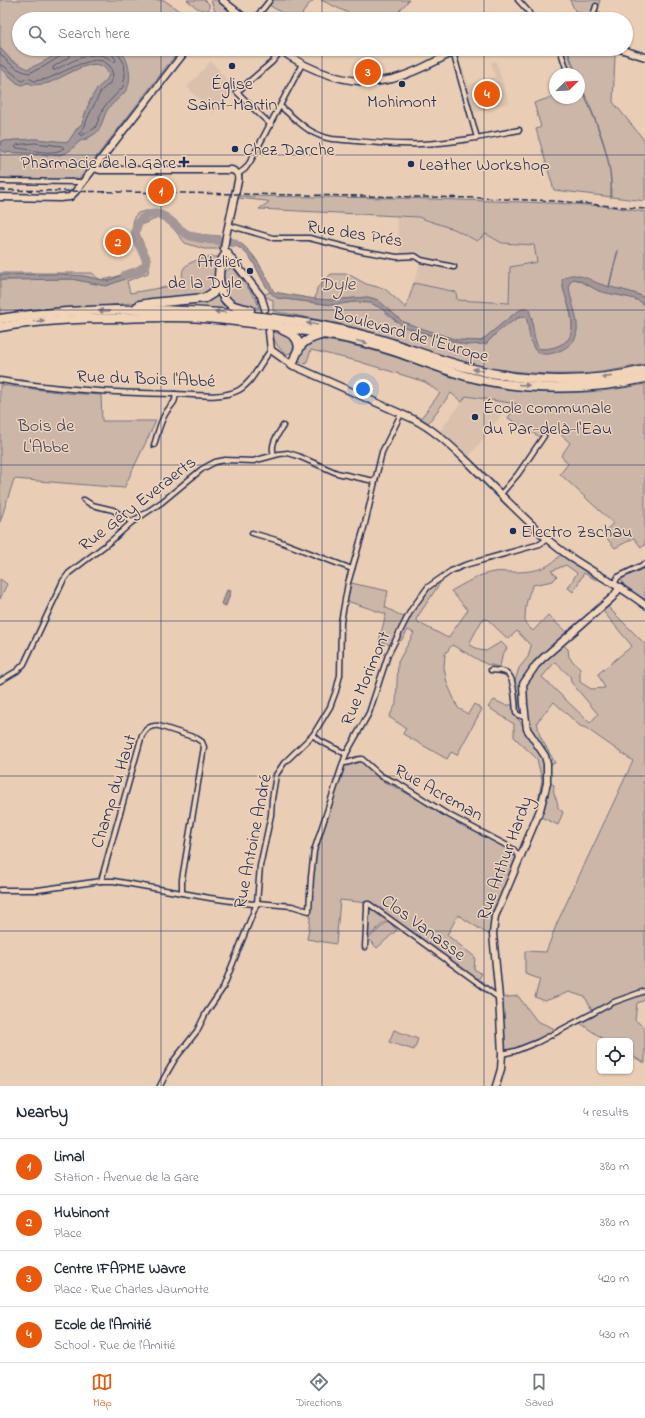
<!DOCTYPE html>
<meta charset="utf-8">
<style>
body{margin:0;font-family:"Indie Flower",sans-serif;background:#f6f6f7;color:#1f2937}
.controls{position:absolute;right:12px;bottom:12px;display:grid;overflow:hidden;border-radius:6px;box-shadow:0 1px 3px #0004}
.controls button{width:36px;height:36px;display:grid;place-items:center;padding:0;border:0;border-bottom:1px solid #e0e1e3;background:#fff;color:#1f2937;font:20px sans-serif}
.compass{position:absolute;left:549px;top:68px;width:36px;height:36px;border-radius:50%;background:#fff;box-shadow:0 1px 3px #0004;rotate:66deg}
.you{position:absolute;left:363px;top:389px;width:14px;height:14px;margin:-10px;border:3px solid #fff;border-radius:50%;background:#1a73e8;box-shadow:0 0 0 6px #1a73e833}
.badge{display:grid;place-items:center;width:26px;height:26px;border-radius:50%;background:#ea580c;color:#fff;font-size:13px;font-weight:700}
.pin{position:absolute;translate:-50% -50%;border:2px solid #fff;box-shadow:0 1px 4px #0006}
.list{margin:0;padding:0;list-style:none}
h2{display:flex;justify-content:space-between;align-items:center;height:52px;margin:0;padding:0 16px;font-size:17px}
h2 small{font-size:13px;font-weight:400;color:#747a83}
.list li{display:grid;grid-template-columns:26px 1fr auto;gap:12px;align-items:center;box-sizing:border-box;height:56px;padding:0 16px;border-top:1px solid #e0e1e3}
.list b{display:block;font-size:15px;white-space:nowrap}
.list p{margin:0;font-size:13px;white-space:nowrap;color:#747a83}
.list em{font-size:13px;font-style:normal;color:#747a83}
.icon{flex:none;width:22px;height:22px;fill:none;stroke:currentColor;stroke-width:2;stroke-linecap:round;stroke-linejoin:round}
.map{position:relative;flex:none;width:645px;height:1086px;overflow:hidden}
.search{position:absolute;background:#fff;box-shadow:0 1px 3px #0004;left:12px;right:12px;top:12px;height:44px;display:flex;align-items:center;gap:10px;box-sizing:border-box;padding:0 14px;border-radius:22px;color:#747a83;font-size:15px}
.sheet{height:276px;background:#fff}
nav{display:flex;justify-content:space-around;align-items:center;box-sizing:border-box;height:56px;border-top:1px solid #e0e1e3;background:#fff;font-size:11px;color:#747a83}
nav a{display:grid;justify-items:center;gap:2px}
nav .on{color:#ea580c}
.map>svg:first-child{display:block}
.built{fill:#dac1ae}
.green{fill:#cbb6a8;stroke:#737283;fill-rule:evenodd}
.water{fill:#a39696;stroke:#6d6d80}
.lines{fill:none;stroke-linecap:round;stroke-linejoin:round}
.shore{stroke:#515874;stroke-width:1}
.stream{stroke:#6d6d80;stroke-width:1.5}
.river{stroke:#a39696;stroke-width:9}
.street-casing{stroke:#1b2f5e;stroke-width:7}
.secondary-casing{stroke:#1b2f5e;stroke-width:9}
.highway-casing{stroke:#1b2f5e;stroke-width:11}
.street{stroke:#f2d4b8;stroke-width:4}
.secondary{stroke:#f2d4b8;stroke-width:6}
.highway{stroke:#f2d4b8;stroke-width:8}
.rail{stroke:#1b2f5e;stroke-width:1.5;stroke-dasharray:6 3;stroke-linecap:butt}
.oneway{fill:#86828b}
.grid{fill:none;stroke:#1b2f5e;stroke-width:1;stroke-opacity:0.55}
.poi-dot{fill:#1b2f5e;stroke:#f2d4b8;stroke-width:1.5}
.labels{text-anchor:middle;stroke-width:3;stroke-linejoin:round;paint-order:stroke}
.poi-label{font-size:18px;fill:#1b2f5e;stroke:#f2d4b8;text-anchor:start}
.street-label{font-size:18px;fill:#1b2f5e;stroke:#f2d4b8}
.park-label{font-size:18px;fill:#354369;stroke:#f2d4b8}
.water-label{font-size:19px;font-style:italic;fill:#364469;stroke:#f2d4b8}
</style>
<div class="map">
<svg width="645" height="1086" viewBox="0 0 645 1086">
<rect width="100%" height="100%" fill="#e9cdb4"/>
<filter id="ink" filterUnits="userSpaceOnUse"><feTurbulence type="fractalNoise" baseFrequency=".025" numOctaves="2"/><feDisplacementMap in="SourceGraphic" scale="8" xChannelSelector="R" yChannelSelector="G"/><feConvolveMatrix kernelMatrix="1 2 1 2 8 2 1 2 1" color-interpolation-filters="sRGB"/></filter>
<g filter="url(#ink)">
<g class="built">
<polygon points="211,61 236,91 213,113 187,87"/>
<polygon points="496,61 509,103 473,113 461,69 463,68 468,85 495,77 491,62"/>
<polygon points="396,216 418,217 456,230 477,241 486,234 502,243 534,245 537,262 509,303 456,300 456,292 414,283 420,263 402,259"/>
<polygon points="466,396 510,403 469,457 440,431"/>
</g>
<g class="green">
<polygon points="0,0 164,0 189,18 193,13 207,14 210,19 19,19 19,49 66,49 42,63 28,70 11,60 0,48"/>
<polygon points="187,0 205,0 209,4 209,9 206,11 197,8"/>
<polygon points="211,0 216,0 229,10 223,18 216,14"/>
<polygon points="273,0 314,0 308,5 299,19 292,19 269,5"/>
<polygon points="321,0 409,0 392,19 361,19"/>
<polygon points="570,0 600,0 597,12 613,19 594,19 594,17 575,11"/>
<polygon points="119,49 180,49 80,178 74,180 0,179 0,150 5,152 33,154 70,150 80,141 87,139 98,131 107,109 127,89 121,51"/>
<polygon points="562,49 609,49 615,56 613,102 645,141 645,201 554,190 536,129 541,127 534,103 555,96 555,98 579,98 579,74 570,74"/>
<path d="M96,64C104,65 106,68 109,75C106,83 102,83 97,89C90,98 85,113 82,124L78,127L68,143L35,139L1,141L0,145V67L17,83H48L82,67Z"/>
<path d="M238,196L398,198L552,203L606,206L645,212V298C632,290 616,290 602,285C591,282 583,276 572,275L563,288C572,317 585,350 539,349C533,340 532,327 532,317L515,313L481,341L457,340L424,330L403,322L378,300L368,297L331,300L315,299L317,288L331,274H348L366,284L385,289L406,308L414,283L456,292L457,300L509,303L510,267L537,262L534,245L502,243L486,234L477,241L456,230L418,217L259,209L269,202L267,201L238,198Z"/>
<path d="M146,211C169,210 171,224 188,231C196,235 211,235 220,236L219,249H204L185,243L169,223L158,218L143,224L139,227V233L150,261L148,273L127,281L130,293L183,284C183,279 181,272 184,268C188,261 210,256 218,257C215,272 216,292 198,296L103,306L36,309L0,315V280L72,279L106,286L135,275V270L108,281L83,276L0,275V273H92C94,274 97,278 99,279C108,282 138,269 143,262L132,232L134,217L138,213Z"/>
<polygon points="230,268 234,269 256,299 259,308 232,302 222,291 223,273"/>
<path d="M573,279L578,280L599,291L640,300L645,305V364C621,369 597,374 573,374C546,375 517,372 491,368C452,361 415,345 377,334C343,323 308,318 273,311V300L268,298L263,295L270,292L277,298L333,305L353,302L371,303L382,309L394,320L425,334L467,345L489,341C496,333 513,317 524,317L527,320L536,351H557L577,331C576,315 569,300 569,284Z"/>
<polygon points="215,294 219,294 232,309 199,307 163,307 163,304"/>
<path d="M272,332C282,334 291,335 295,344L292,352L287,354C279,350 274,342 272,332Z"/>
<path d="M315,339C358,343 400,359 441,372C452,375 462,379 473,382C529,396 589,396 645,384V545L641,547L634,538L615,548L603,534L613,523L560,474L568,464L561,456L570,443L552,426L547,434L543,431L540,437L508,418L517,404L466,396L462,402L451,393L428,423L421,418L440,393L425,382L406,376L357,361L311,350L306,364L299,361L303,347Z"/>
<polygon points="0,385 67,393 101,395 102,421 156,421 124,488 14,479 0,522"/>
<path d="M562,553L599,577L596,580L584,573L573,592L568,588L577,573L566,565L551,571L557,576L553,581L533,585C526,598 525,609 525,623L533,631L548,615L568,634L522,683L523,712L518,710L515,681L519,668L528,657L531,646L517,631L508,639L487,619L482,620L469,644L479,650L486,651L501,642L507,648L502,656L500,667L486,664L452,645L445,654L444,668L447,683L458,708L468,714L474,704L482,709L457,755L451,752L447,759L403,734L406,728L389,717L396,704L398,662L414,633L408,630L401,641L397,639C410,615 418,597 439,580L440,583L416,619L419,623L448,638L468,610L451,591C464,584 479,574 494,572C499,571 505,572 510,572C531,572 548,571 562,553Z"/>
<path d="M645,567V600C638,594 620,587 622,578Z"/>
<polygon points="0,579 7,584 0,599"/>
<polygon points="351,583 388,591 385,607 405,618 390,645 379,641 386,614 347,601"/>
<path d="M607,606L645,644V780L643,783L645,785V1000L637,1003L635,1020L645,1028V1063L630,1055V1041H606L580,1023L595,1016L585,997L569,992L545,1001L535,997L540,979L525,974V951L546,952L557,923L633,761L586,728L580,726L554,702L537,722L540,736L555,763L549,765L530,729L526,718L525,684L537,667L562,644L568,649L569,657L580,669V682L591,689L605,688L598,674L632,646L603,611ZM555,662L570,676L571,682L598,714L590,723L542,677Z"/>
<polygon points="494,700 505,705 513,705 514,713 544,757 547,775 541,802 538,801 542,780 537,759 514,737 514,724 488,707"/>
<path d="M356,760L361,761L384,782L397,788L475,831L502,845L514,853L517,859L491,936L458,915L447,935L475,957L474,969L482,974L477,981L390,917L366,939L368,903L340,900L336,944L307,939C313,912 310,886 315,860C320,828 334,796 344,766Z"/>
<path d="M548,782L554,785C552,796 558,798 558,808L563,812L558,825L541,817L547,794Z"/>
<polygon points="388,921 397,930 377,948 368,939"/>
<polygon points="518,996 537,1021 553,1028 555,1031 504,1054 501,998"/>
<polygon points="394,1030 418,1039 414,1050 389,1042"/>
</g>
<g class="water">
<path d="M0,48L11,60L28,69L41,63L66,49H119C128,57 133,77 127,89C123,96 113,102 108,109C104,114 102,126 98,131C95,135 87,138 82,140C76,143 72,150 66,153C53,159 38,153 24,153C16,152 7,154 0,150L1,141L35,139L68,142L78,127L82,124C85,113 90,98 97,89C102,83 106,83 109,75C100,49 64,78 48,83C43,85 37,84 32,85L29,82L22,85L17,83L0,67Z"/>
<path d="M229,239C251,242 265,274 274,292L315,299L331,300L368,297L378,300L403,322L457,340L481,341L515,313C520,310 524,307 529,310C534,323 532,337 539,349C547,349 553,348 560,345C586,334 563,299 562,280C566,275 573,274 579,276C588,277 595,283 603,285C617,289 632,291 645,298V305C633,295 614,296 599,291C590,287 582,280 573,279L569,284C569,301 581,319 576,336C573,348 544,361 535,350C529,341 529,330 527,320L524,317H519L497,332L486,344L466,345L404,327L382,309L371,303L353,302L333,305L277,298C257,285 259,251 228,243Z"/>
<polygon points="135,270 135,275 106,286 72,279 0,280 0,275 58,274 83,276 108,281"/>
<polygon points="227,590 231,591 226,606 221,604 224,595 225,595"/>
</g>
<g class="lines">
<g class="shore">
<path d="M72,49L69,57L53,67V70H55C69,63 88,51 104,56C108,57 111,61 115,62L116,60L112,54V49"/>
<path d="M0,53C8,63 16,70 29,73L43,67L64,54L66,49"/>
<polyline points="0,65 4,66 22,81 29,78 34,81 47,79 80,64 95,60 103,61 110,66 113,75 110,83 101,91 87,119 85,126 79,134 81,136 95,128 104,107 123,87 125,74 124,63 117,52 117,49"/>
<path d="M35,143L62,146L64,148C52,157 31,149 17,148L15,147L17,145Z"/>
</g>
<g class="stream">
<polyline points="567,49 576,74"/>
<path d="M579,81C594,118 614,157 611,197"/>
<polyline points="609,287 612,274 618,250"/>
</g>
<path class="river" d="M125,275C131,273 144,271 146,264C150,254 127,239 139,222C143,217 149,214 155,214C169,214 178,232 191,236C202,240 219,240 231,242L234,243"/>
<g class="street-casing">
<g id="street">
<polyline points="518,0 528,11 532,19"/>
<polyline points="255,19 270,0"/>
<polyline points="592,19 596,6"/>
<polyline points="560,49 568,74"/>
<polyline points="453,52 477,138"/>
<path d="M280,106C298,121 309,135 332,139C362,141 392,146 421,144C454,143 487,136 519,130"/>
<polyline points="271,125 255,110 237,92 272,62 281,51"/>
<polyline points="238,174 245,169 250,162 302,64"/>
<polyline points="0,181 79,182 82,183"/>
<polyline points="228,225 273,238 309,238 362,251 397,257 415,256 421,260 454,267"/>
<path d="M0,380C58,390 116,393 176,394C194,395 223,399 239,390C253,382 260,363 271,350"/>
<path d="M154,445C158,433 160,421 167,411C171,405 177,402 175,394"/>
<path d="M274,455C270,444 277,436 283,426"/>
<polyline points="501,494 518,474 544,436"/>
<polyline points="84,500 92,505 113,510 132,522"/>
<polyline points="252,533 276,540 352,569"/>
<polyline points="614,584 618,577 645,564"/>
<path d="M491,670C496,671 503,670 507,673C515,678 515,704 516,713L518,715L524,717"/>
<polyline points="0,681 17,671 24,664 63,581 69,573 111,541 132,522 162,502 202,469 215,462 225,460 253,461 279,454 288,453 298,456 337,473 374,481"/>
<polyline points="313,735 320,741 346,754"/>
<path d="M343,763C350,764 355,758 362,759L381,776L399,784L445,813L506,845L514,850L520,858"/>
<path d="M101,881L142,735C146,728 152,725 159,726L196,738L202,742L204,747L182,879V893"/>
<polyline points="0,890 38,890 101,881 114,881 210,898 253,904 257,903 292,906 309,911 311,877 314,851 337,781 346,754 369,713 388,655 411,610 428,587 451,571 465,565 540,544 547,539"/>
<polyline points="365,947 367,909 367,904 369,904 499,998"/>
<polyline points="502,1054 515,1051 538,1042 614,1002 645,991"/>
<polyline points="160,1086 164,1078 175,1059 197,1031 206,1013 223,988 257,903 260,866 271,815 272,799 276,775 284,763 313,735 330,707 336,691 340,675 341,622 348,583 364,528 382,452 401,414"/>
</g>
</g>
<g class="secondary-casing">
<g id="secondary">
<polyline points="222,0 246,19"/>
<polyline points="232,19 233,9"/>
<path d="M279,49C310,72 353,88 392,79C415,73 438,60 459,49"/>
<polyline points="620,49 645,57"/>
<path d="M94,168L100,170H232C238,172 239,176 238,181L226,236L224,249L261,296L265,309"/>
<polyline points="0,197 60,198 70,197 76,191 187,49"/>
<path d="M269,332L271,350L292,365L413,419C435,430 452,447 470,464C495,489 520,514 546,538C576,565 614,581 645,605"/>
<polyline points="496,1086 501,1069 502,1054 499,998 493,934 495,916 501,903 540,810 547,783 547,764 545,756 527,729 524,704 523,684 536,665 543,658 613,597 620,587"/>
</g>
</g>
<g class="highway-casing">
<g id="highway">
<path d="M227,253C216,265 216,293 229,303C235,308 243,308 250,310"/>
<polyline points="136,308 140,305 152,303 205,298 213,293 219,280"/>
<path d="M0,319C38,313 76,311 115,310C188,309 255,313 327,327C351,332 374,337 397,345C421,353 445,362 469,368C526,383 588,384 645,370"/>
<path d="M0,327C40,320 80,318 121,318C149,317 176,316 203,318C244,321 284,327 324,334C349,338 374,344 397,352C420,360 443,369 466,376C522,391 589,391 645,378"/>
<path d="M283,330C294,335 298,337 299,349"/>
<path d="M292,365C299,346 300,341 321,335"/>
</g>
</g>
<use href="#street" class="street"/>
<use href="#secondary" class="secondary"/>
<use href="#highway" class="highway"/>
<polyline class="rail" points="0,190 479,198 556,201 645,209"/>
</g>
<defs><path id="oneway-solid" d="M-6-.8H1V-3.2L6.5 0L1 3.2V.8H-6Z"/></defs>
<g class="oneway">
<use href="#oneway-solid" transform="translate(104 311) rotate(179)"/>
<use href="#oneway-solid" transform="translate(220 312) rotate(-176)"/>
<use href="#oneway-solid" transform="translate(39 321) rotate(-7)"/>
<use href="#oneway-solid" transform="translate(312 324) rotate(-170)"/>
<use href="#oneway-solid" transform="translate(362 342) rotate(14)"/>
<use href="#oneway-solid" transform="translate(478 370) rotate(-168)"/>
<use href="#oneway-solid" transform="translate(607 377) rotate(173)"/>
<use href="#oneway-solid" transform="translate(524 385) rotate(5)"/>
</g>
</g>
<path class="grid" d="M161,0V19M322,0V19M484,0V19M161,49V1086M322,49V1086M484,49V1086M0,155H645M0,310H645M0,465H645M0,621H645M0,776H645M0,931H645"/>
<g class="poi-dot">
<circle cx="232" cy="66" r="4"/>
<circle cx="402" cy="84" r="4"/>
<circle cx="235" cy="149" r="4"/>
<path d="M182 156h4v4h4v4h-4v4h-4v-4h-4v-4h4z"/>
<circle cx="411" cy="164" r="4"/>
<circle cx="250" cy="271" r="4"/>
<circle cx="475" cy="417" r="4"/>
<circle cx="513" cy="531" r="4"/>
</g>
<g class="labels">
<g class="poi-label">
<text x="232" y="89" text-anchor="middle">Église<tspan x="232" dy="21">Saint-Martin</tspan></text>
<text x="402" y="107" text-anchor="middle">Mohimont</text>
<text x="243" y="155">Chez Darche</text>
<text x="176" y="168" text-anchor="end">Pharmacie de la Gare</text>
<text x="419" y="170">Leather Workshop</text>
<text x="242" y="267" text-anchor="end">Atelier<tspan x="242" dy="21">de la Dyle</tspan></text>
<text x="483" y="413">École communale<tspan x="483" dy="21">du Par-delà-l'Eau</tspan></text>
<text x="521" y="537">Electro Zschau</text>
</g>
<g class="street-label">
<text transform="translate(355 233) rotate(9)" y="6">Rue des Prés</text>
<text transform="translate(411 334) rotate(16)" y="6">Boulevard de l'Europe</text>
<text transform="translate(146 378) rotate(2)" y="6">Rue du Bois l'Abbé</text>
<text transform="translate(137 503) rotate(-38)" y="6">Rue Géry Everaerts</text>
<text transform="translate(365 678) rotate(-67)" y="6">Rue Morimont</text>
<text transform="translate(113 791) rotate(-73)" y="6">Champ du Haut</text>
<text transform="translate(439 792) rotate(29)" y="6">Rue Acreman</text>
<text transform="translate(252 841) rotate(-79)" y="6">Rue Antoine André</text>
<text transform="translate(504 858) rotate(-70)" y="6">Rue Arthur Hardy</text>
<text transform="translate(424 927) rotate(36)" y="6">Clos Vanasse</text>
</g>
<g class="park-label">
<text x="46" y="431">Bois de<tspan x="46" dy="21">L'Abbe</tspan></text>
</g>
<g class="water-label">
<text transform="translate(337 283) rotate(-1)" y="7">Dyle</text>
</g>
</g>
</svg>
<div class="controls">
<button><svg class="icon" aria-label="locate" viewBox="0 0 24 24"><circle cx="12" cy="12" r="6"/><path d="M12 2v4M12 18v4M2 12h4M18 12h4"/></svg></button>
</div>
<svg class="compass" viewBox="-18 -18 36 36"><path d="M0-13l5 13h-10z" fill="#e53935"/><path d="M0 13l5-13h-10z" fill="#747a83"/></svg>
<div class="you"></div>
<div class="pin badge" style="left:161px;top:191px">1</div>
<div class="pin badge" style="left:118px;top:242px">2</div>
<div class="pin badge" style="left:368px;top:72px">3</div>
<div class="pin badge" style="left:487px;top:94px">4</div>
<div class="search"><svg class="icon" aria-label="search" viewBox="0 0 24 24"><circle cx="10" cy="10" r="6"/><path d="M15 15l6 6"/></svg>Search here</div>
</div>
<section class="sheet">
<h2>Nearby<small>4 results</small></h2>
<ul class="list">
<li><span class="badge">1</span><div><b>Limal</b><p>Station · Avenue de la Gare</p></div><em>380 m</em></li>
<li><span class="badge">2</span><div><b>Hubinont</b><p>Place</p></div><em>380 m</em></li>
<li><span class="badge">3</span><div><b>Centre IFAPME Wavre</b><p>Place · Rue Charles Jaumotte</p></div><em>420 m</em></li>
<li><span class="badge">4</span><div><b>Ecole de l'Amitié</b><p>School · Rue de l'Amitié</p></div><em>430 m</em></li>
</ul>
</section>
<nav>
<a class="on"><svg class="icon" aria-label="map" viewBox="0 0 24 24"><path d="M3 6l6-2 6 2 6-2v14l-6 2-6-2-6 2zM9 4v14M15 6v14"/></svg>Map</a>
<a><svg class="icon" aria-label="directions" viewBox="0 0 24 24"><path d="M12 3l9 9-9 9-9-9zM9 14v-3h6M13 9l2 2-2 2"/></svg>Directions</a>
<a><svg class="icon" aria-label="saved" viewBox="0 0 24 24"><path d="M7 4h10v16l-5-4-5 4z"/></svg>Saved</a>
</nav>
